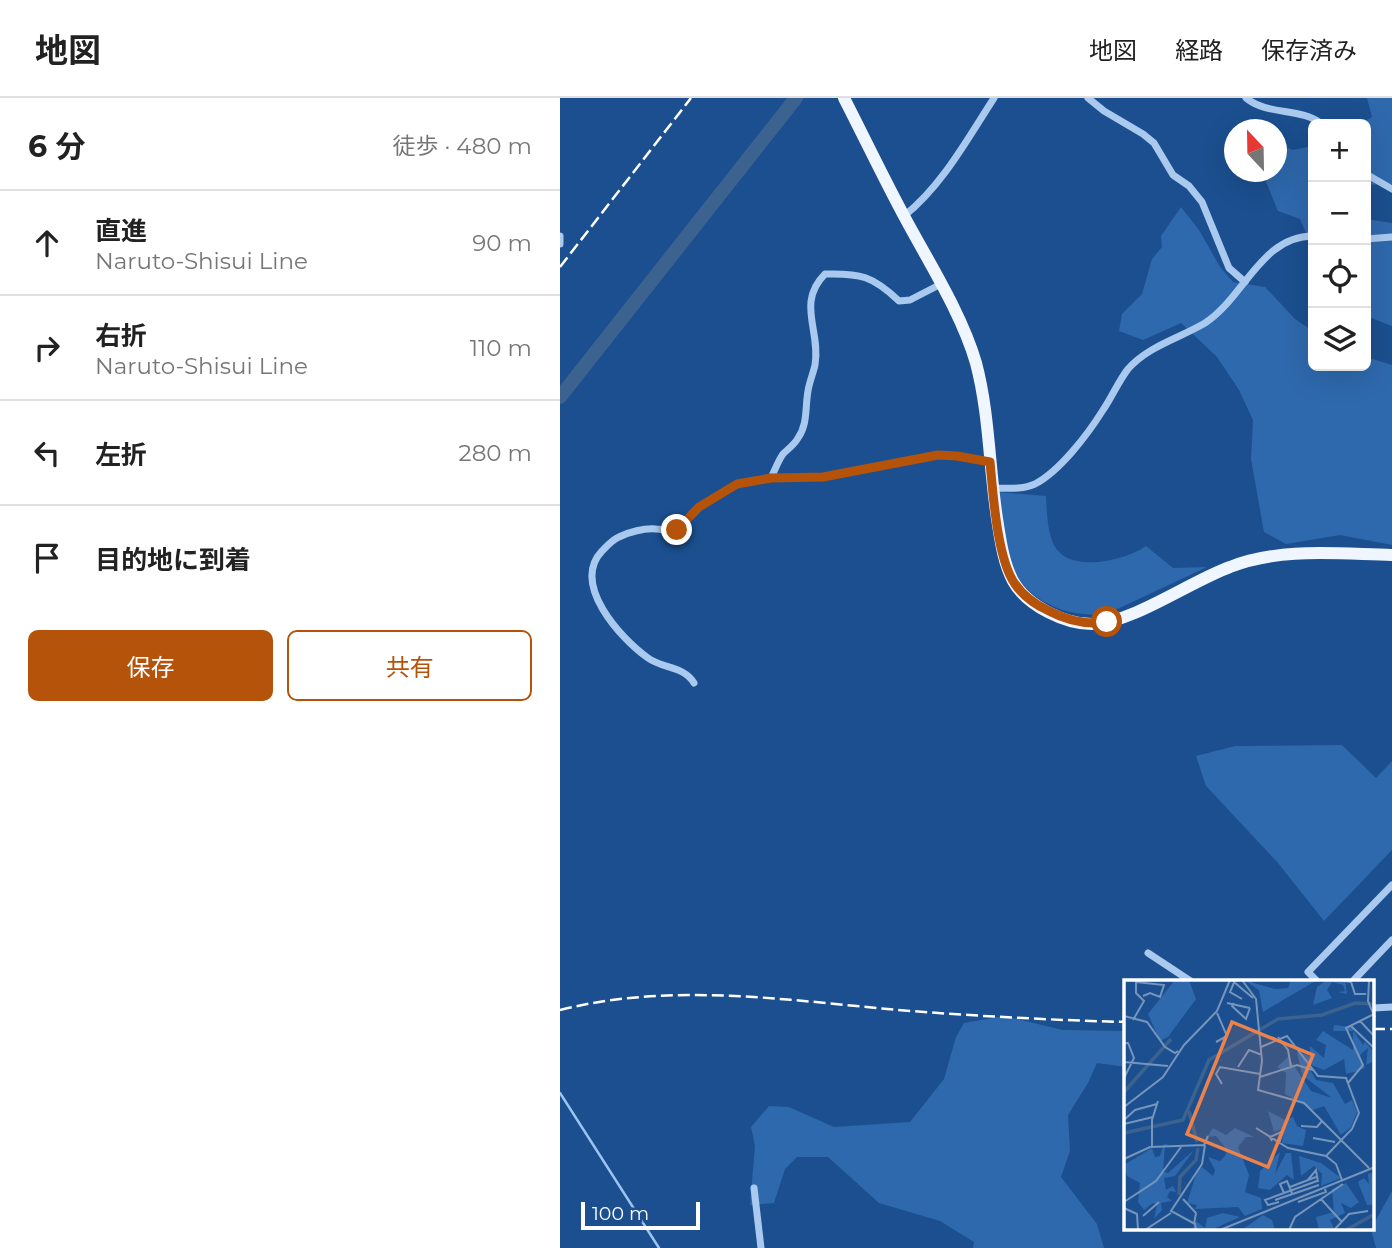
<!DOCTYPE html>
<html lang="ja">
<meta charset="utf-8">
<style>
body{margin:0;font-family:Montserrat,"Noto Sans JP",sans-serif;background:#f6f6f6;color:#222}
.controls{position:absolute;right:21px;top:21px;display:grid;overflow:hidden;border-radius:10px;box-shadow:0 7px 28px #0002}
.controls button{width:63px;height:63px;display:grid;place-items:center;padding:0;border:0;border-bottom:2px solid #e0e0e0;background:#fff;color:#222;font:35px sans-serif}
.compass{position:absolute;left:664px;top:21px;width:63px;height:63px;border-radius:50%;background:#fff;box-shadow:0 7px 28px #0002;rotate:338deg}
.scale{position:absolute;left:21px;bottom:18px;width:119px;box-sizing:border-box;padding-left:7px;border:4px solid #fff;border-top:0;font-size:19px;line-height:24px;white-space:nowrap;color:#fff;-webkit-text-stroke:5px #1b4f8f;paint-order:stroke}
.stop{position:absolute;width:21px;height:21px;margin:-16px;border:5px solid #b45309;border-radius:50%;background:#fff}
.stop.end{background:#b45309;border-color:#fff;box-shadow:0 2px 7px #0008}
.list{margin:0;padding:0;list-style:none}
h2{display:flex;justify-content:space-between;align-items:center;height:91px;margin:0;padding:0 28px;font-size:30px}
h2 small{font-size:23px;font-weight:400;color:#767676}
.list li{display:grid;grid-template-columns:46px 1fr auto;gap:21px;align-items:center;box-sizing:border-box;height:105px;padding:0 28px;border-top:2px solid #e0e0e0}
.list b{display:block;font-size:26px;white-space:nowrap}
.list p{margin:0;font-size:23px;white-space:nowrap;color:#767676}
.list em{font-size:23px;font-style:normal;color:#767676}
.actions{display:flex;gap:14px;padding:21px 28px}
.actions a{flex:1;padding:16px 0;border:2px solid #b45309;border-radius:10px;text-align:center;font-size:24px;color:#b45309}
.actions .main{background:#b45309;color:#fff}
.icon{flex:none;width:38px;height:38px;fill:none;stroke:currentColor;stroke-width:2;stroke-linecap:round;stroke-linejoin:round}
.map{position:relative;flex:none;width:832px;height:1150px;overflow:hidden}
header{display:flex;align-items:center;gap:42px;box-sizing:border-box;height:98px;padding:0 35px;background:#fff;border-bottom:2px solid #e0e0e0}
header strong{font-size:33px}
nav{display:flex;gap:38px;margin-inline-start:auto;font-size:24px}
main{display:flex}
aside{flex:1;background:#fff}
.map>svg:first-child{display:block}
.green{fill:#2e69ad}
.lines{fill:none;stroke-linecap:round;stroke-linejoin:round}
.stream{stroke:#9cc4f0;stroke-width:2.5}
.river{stroke:#3c6290;stroke-width:14}
.minor{stroke:#a9c9ee;stroke-width:7}
.primary{stroke:#f0f6ff;stroke-width:12}
.rail{stroke:#fff;stroke-width:2.5;stroke-dasharray:12 5;stroke-linecap:butt}
.route{stroke:#b45309;stroke-width:9}
.inset-river{fill:none;stroke:#3c6290;stroke-width:3.5}
.inset-road{fill:none;stroke:#7695bc;stroke-width:2}
.view{fill:#ee8249;fill-opacity:0.15;stroke:#ee8249;stroke-width:3.5}
.inset-edge{fill:none;stroke:#fff;stroke-width:3.5}
</style>
<header>
<strong>地図</strong>
<nav><a>地図</a><a>経路</a><a>保存済み</a></nav>
</header>
<main>
<aside>
<h2>6 分<small>徒歩 · 480 m</small></h2>
<ul class="list">
<li><svg class="icon" aria-label="ahead" viewBox="0 0 24 24"><path d="M12 20V5M6 11l6-6 6 6"/></svg><div><b>直進</b><p>Naruto-Shisui Line</p></div><em>90 m</em></li>
<li><svg class="icon" aria-label="right" viewBox="0 0 24 24"><path d="M7 20v-9h11M14 6l5 5-5 5"/></svg><div><b>右折</b><p>Naruto-Shisui Line</p></div><em>110 m</em></li>
<li><svg class="icon" aria-label="left" viewBox="0 0 24 24"><path d="M17 20v-9H6M10 6l-5 5 5 5"/></svg><div><b>左折</b></div><em>280 m</em></li>
<li><svg class="icon" aria-label="arrive" viewBox="0 0 24 24"><path d="M6 21V4h12l-3 4 3 4H6"/></svg><div><b>目的地に到着</b></div></li>
</ul>
<div class="actions"><a class="main">保存</a><a>共有</a></div>
</aside>
<div class="map">
<svg width="832" height="1150" viewBox="0 0 832 1150">
<rect width="100%" height="100%" fill="#1b4f8f"/>
<g class="green">
<polygon points="807,0 832,0 832,86 806,87 806,26 799,26 812,19"/>
<polygon points="717,45 733,52 753,48 753,151 740,121 718,113 702,74 716,74"/>
<polygon points="621,109 639,132 660,169 673,184 705,189 735,221 753,233 753,268 806,268 806,259 832,267 832,447 780,437 726,446 704,434 691,361 693,322 679,292 657,259 621,225 583,242 559,233 562,216 582,196 592,161 602,149 601,138"/>
<polygon points="806,121 832,125 832,228 806,218"/>
<path d="M436,394L486,398C487,414 487,433 494,447C508,476 565,463 586,448L613,470L647,469L551,514C517,523 470,506 454,473C443,450 441,419 436,394Z"/>
<polygon points="782,647 816,680 832,663 832,752 764,823 718,765 646,688 636,658 675,648"/>
<polygon points="444,918 503,932 566,933 566,969 537,965 528,985 508,1017 510,1053 501,1079 537,1126 544,1150 413,1150 414,1144 380,1123 319,1105 268,1059 237,1059 225,1071 214,1105 190,1107 195,1048 191,1029 209,1008 229,1009 274,1029 350,1024 384,981 396,939 404,925"/>
<polygon points="832,1093 832,1150 816,1150 811,1131"/>
</g>
<g class="lines">
<polyline class="stream" points="0,995 99,1150"/>
<polyline class="river" points="0,299 236,0"/>
<g class="minor">
<polyline points="528,0 544,13 583,36 594,45 613,77 629,88 642,104 669,170 685,184"/>
<path d="M686,0C708,18 740,9 762,26"/>
<polyline points="806,76 832,91"/>
<path d="M344,118C382,88 408,40 434,0"/>
<polyline points="0,138 0,146"/>
<polyline points="806,141 832,139"/>
<path d="M211,380C215,372 218,363 223,356C228,351 235,346 238,340C248,326 245,309 248,293C249,285 253,276 255,267C261,233 236,205 265,176C300,175 313,178 339,203L350,202L381,186"/>
<path d="M433,390C446,390 462,392 475,386C500,373 528,336 543,312C552,299 558,284 568,271C588,248 620,240 645,225C684,200 701,138 753,138"/>
<path d="M134,585C124,568 103,571 88,560C60,540 11,486 42,453C47,448 52,442 59,439C69,434 84,430 96,431C104,431 109,435 117,432L139,409L177,386L211,380L263,379L378,357L397,358L431,364"/>
<polyline points="588,855 632,884"/>
<polyline points="758,884 748,874 832,787"/>
<polyline points="792,884 832,842"/>
<polyline points="813,910 832,909"/>
<polyline points="194,1090 201,1150"/>
</g>
<path class="primary" d="M284,0C304,39 323,79 344,118C368,163 402,216 416,265C430,318 429,373 438,427C441,446 444,466 453,483C467,508 506,527 534,526C574,524 631,483 670,469C721,449 778,456 832,457"/>
<g class="rail">
<polyline points="0,169 131,0"/>
<path d="M0,912C111,884 226,902 338,912C414,918 490,922 566,924"/>
<polyline points="813,931 832,931"/>
</g>
</g>
<g class="lines">
<path class="route" d="M117,432L139,409L177,386L211,380L263,379L378,357L397,358L430,364C433,395 437,461 455,486C464,499 476,507 489,513C508,523 526,527 547,524"/>
</g>
<g transform="translate(564 882)">
<rect width="250" height="250" fill="#1b4f8f"/>
<path d="M51,0H65L72,19L44,57L36,61L24,34ZM120,0L151,9L164,8L167,0H193L139,32L135,10ZM203,0H221L223,14L214,12L221,11L219,5L208,2L203,10L208,18L189,25L193,7ZM210,45L227,47L239,65L241,62L250,72V92L248,82L242,85L244,68L236,75L241,88L234,91L222,94L220,79L200,90L182,83L192,100L209,103L221,124L228,120L233,132L227,147L217,155L200,126L189,130L161,114L162,93L153,87L164,77L187,111L208,118L178,95L173,72L186,76V66L200,78L202,65L192,60L199,51L229,70V51H209ZM144,131L161,140L169,137L173,146L182,150L179,166L158,163L160,148L150,152ZM89,148L102,155L111,148L130,157H122L114,167L125,195L121,212L137,218L138,229L121,236L114,227L71,229L73,225L63,223L73,191L78,187L89,196L91,190L84,177L96,181L101,176L103,170L92,156L83,157ZM40,164L46,165L41,166L39,192L44,193L70,170L51,196L40,198L42,210L49,206L52,212L46,211L43,217L48,221L37,223L38,230L30,239L33,226L29,223L20,230L14,222L16,203L3,196L0,185L28,168L31,177L36,176ZM156,172L151,194L162,173H167L170,200L163,195L146,210L134,208L136,191ZM175,176L197,183L217,198L197,206L198,194L190,186L177,196ZM250,192V225H243L234,202L240,198L245,204L244,194ZM222,203L235,222L227,228L217,223L221,233L206,240L210,248L195,250L192,237L210,232L208,209ZM99,233L116,237L87,250H68L72,241L81,248L83,238ZM139,235L148,240L151,250H107L119,249Z" fill="#2e69ad"/>
<path class="inset-river" d="M0,112L47,59M65,131L73,162M0,153L59,140L85,80L154,39L198,35L231,23L251,24M55,215L56,197L72,180L74,168M222,250L249,235"/>
<path class="inset-road" d="M111,0L106,12L118,19M118,0L132,19L138,81L134,110L180,123L245,188M213,0L227,2L231,14H242M245,0L244,21L251,38M12,2L40,5L36,17L26,13L19,16M110,2L129,18M103,23L126,28M110,23L108,26L122,39L126,28M0,36L23,42L41,67L51,73L54,71M9,40L20,21L12,13V1M236,41L251,57M227,46L251,69M154,57L164,70L167,87M92,62L103,56L93,33M0,63H4L10,78L0,98M137,67L163,56L194,96L222,98L235,133L228,149L202,176M0,82L44,86M114,87L125,70L138,75M136,97L173,85L189,90M224,103L239,85L222,48L250,34M98,104L92,94L96,87L136,94M0,127L39,97L60,65L93,31L106,0M0,140L11,130L33,124M0,144L29,137M177,146L193,147L198,141M132,148L164,168L202,176L212,184L218,200M189,158L211,162M148,161L146,157L159,151L155,164M28,167V140L34,121M0,179L26,167L80,165L84,156M183,201L192,190L194,202M166,207L192,197M160,213L156,204L163,201L168,213M59,219L72,233L70,244M197,219L217,241M151,220L195,205M0,222L32,201L57,167M155,222L144,225L141,220L193,201M174,222L202,212L201,209M0,228L13,234L14,250M19,236L35,222M21,250L47,233M72,250L71,244L47,231L78,184L81,165M96,250L251,187M165,250L171,237L219,204M210,250L225,234L244,231"/>
<path class="view" d="M108,42L189,75L144,187L63,154Z"/>
<rect width="250" height="250" class="inset-edge"/>
</g>
</svg>
<div class="controls">
<button>+</button>
<button>−</button>
<button><svg class="icon" aria-label="locate" viewBox="0 0 24 24"><circle cx="12" cy="12" r="6"/><path d="M12 2v4M12 18v4M2 12h4M18 12h4"/></svg></button>
<button><svg class="icon" aria-label="layers" viewBox="0 0 24 24"><path d="M12 4l9 5-9 5-9-5zM3 14l9 5 9-5"/></svg></button>
</div>
<svg class="compass" viewBox="-18 -18 36 36"><path d="M0-13l5 13h-10z" fill="#e53935"/><path d="M0 13l5-13h-10z" fill="#767676"/></svg>
<div class="scale">100 m</div>
<div class="stop" style="left:547px;top:524px"></div>
<div class="stop end" style="left:117px;top:432px"></div>
</div>
</main>
